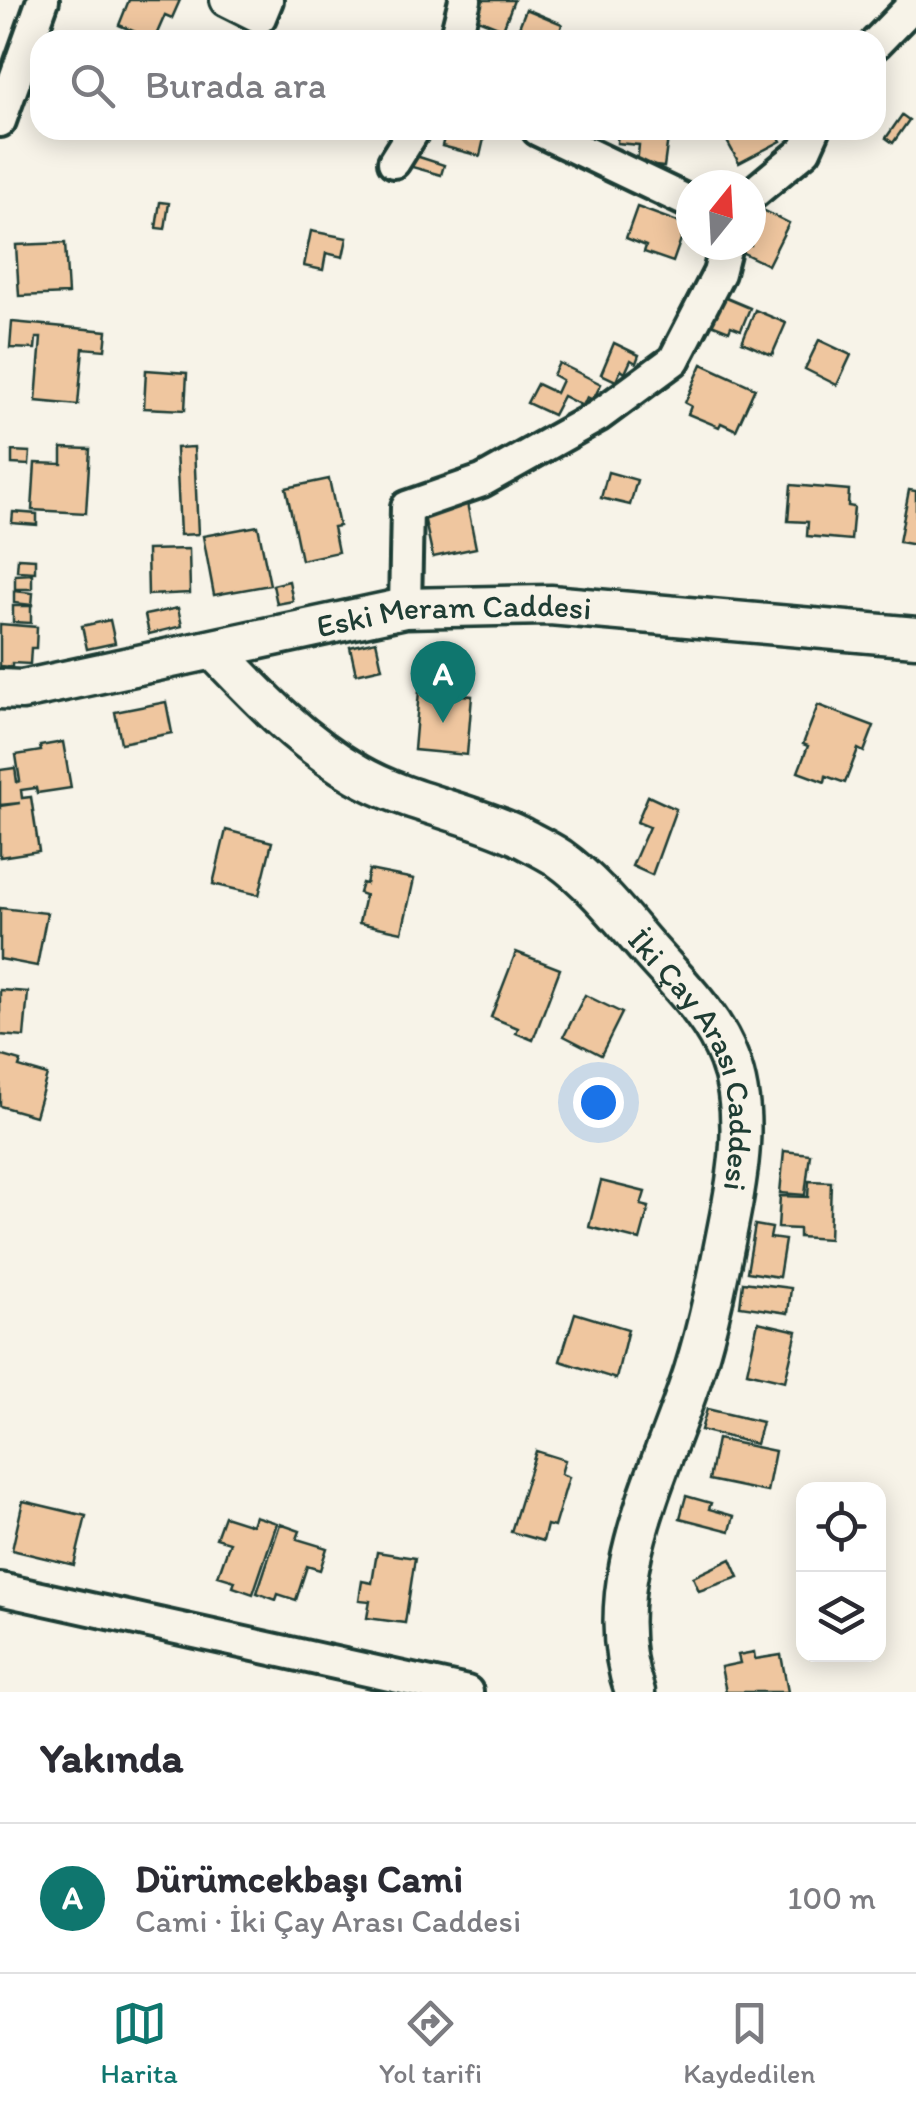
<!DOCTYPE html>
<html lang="tr">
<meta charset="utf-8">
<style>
body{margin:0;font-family:Itim,sans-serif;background:#f2f2f3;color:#2b2b33}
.controls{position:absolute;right:30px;bottom:30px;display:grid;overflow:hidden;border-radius:20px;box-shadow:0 5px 25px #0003}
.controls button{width:90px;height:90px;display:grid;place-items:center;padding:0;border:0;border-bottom:2px solid #e1e1e2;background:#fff;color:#2b2b33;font:50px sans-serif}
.compass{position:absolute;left:676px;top:170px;width:90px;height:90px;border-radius:50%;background:#fff;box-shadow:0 5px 25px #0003;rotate:18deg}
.you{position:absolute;left:598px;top:1102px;width:35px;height:35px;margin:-25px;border:8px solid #fff;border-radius:50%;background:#1a73e8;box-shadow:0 0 0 15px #1a73e833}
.badge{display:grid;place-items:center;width:65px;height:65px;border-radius:50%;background:#0f766e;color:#fff;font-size:32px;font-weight:700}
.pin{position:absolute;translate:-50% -82px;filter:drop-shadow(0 2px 5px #0008)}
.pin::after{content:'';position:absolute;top:52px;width:35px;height:30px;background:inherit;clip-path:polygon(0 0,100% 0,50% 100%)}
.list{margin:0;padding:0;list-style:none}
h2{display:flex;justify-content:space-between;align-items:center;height:130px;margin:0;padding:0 40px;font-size:42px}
h2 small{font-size:32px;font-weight:400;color:#7c7c81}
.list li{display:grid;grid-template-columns:65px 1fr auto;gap:30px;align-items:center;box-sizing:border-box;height:150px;padding:0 40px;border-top:2px solid #e1e1e2}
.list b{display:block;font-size:38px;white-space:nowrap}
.list p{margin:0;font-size:32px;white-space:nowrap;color:#7c7c81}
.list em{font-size:32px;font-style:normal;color:#7c7c81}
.icon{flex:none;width:55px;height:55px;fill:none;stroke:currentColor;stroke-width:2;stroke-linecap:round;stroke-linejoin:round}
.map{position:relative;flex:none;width:916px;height:1692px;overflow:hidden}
.search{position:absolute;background:#fff;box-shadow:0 5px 25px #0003;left:30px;right:30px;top:30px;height:110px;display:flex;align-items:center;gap:25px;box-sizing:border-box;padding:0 35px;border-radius:30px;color:#7c7c81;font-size:38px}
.sheet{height:280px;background:#fff}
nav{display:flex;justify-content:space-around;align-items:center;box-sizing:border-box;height:140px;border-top:2px solid #e1e1e2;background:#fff;font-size:28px;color:#7c7c81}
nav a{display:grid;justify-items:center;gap:5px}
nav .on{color:#0f766e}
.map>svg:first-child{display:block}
.building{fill:#efc69f;stroke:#1f3d34;stroke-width:2.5}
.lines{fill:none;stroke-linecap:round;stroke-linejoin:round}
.minor-casing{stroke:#1f3d34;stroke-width:38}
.tertiary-casing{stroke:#1f3d34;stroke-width:45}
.minor{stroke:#f7f3e8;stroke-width:30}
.tertiary{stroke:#f7f3e8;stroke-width:38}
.labels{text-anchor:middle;stroke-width:8;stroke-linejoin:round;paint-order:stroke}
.street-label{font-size:32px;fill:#1f3d34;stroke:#f7f3e8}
</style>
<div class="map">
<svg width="916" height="1692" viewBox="0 0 916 1692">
<rect width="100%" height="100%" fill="#f7f3e8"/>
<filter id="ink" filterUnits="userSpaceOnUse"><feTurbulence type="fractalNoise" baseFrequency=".01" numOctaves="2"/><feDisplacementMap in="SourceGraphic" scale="20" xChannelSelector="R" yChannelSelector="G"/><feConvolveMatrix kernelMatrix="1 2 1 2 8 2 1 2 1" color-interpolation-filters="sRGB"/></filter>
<g filter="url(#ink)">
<g class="building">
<polygon points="129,0 180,0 172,18 165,15 154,40 119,25"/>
<polygon points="474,0 514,0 503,29 468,15"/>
<polygon points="526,9 562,24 558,40 514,40"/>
<polygon points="902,115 909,120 893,143 886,138"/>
<polygon points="446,130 486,130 480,156 442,146"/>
<polygon points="618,130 669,130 664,167 637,164 639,145 617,143"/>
<polygon points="749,130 775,130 781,141 739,163 727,141"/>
<polygon points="416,156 444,165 441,175 412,167"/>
<polygon points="160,202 169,203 165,229 156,228"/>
<polygon points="751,204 789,223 768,265 727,245 751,245"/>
<polygon points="637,207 686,225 673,262 644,252 646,246 626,238"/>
<polygon points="311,231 347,238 343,257 326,253 323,270 304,266"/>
<polygon points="65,243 68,294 19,296 16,245"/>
<polygon points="712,292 750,308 741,330 731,326 729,331 701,320"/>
<polygon points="755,310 786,323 772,355 742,342"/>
<polygon points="12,322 107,331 105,350 83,348 78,405 36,401 41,338 36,338 35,349 10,348"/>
<polygon points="819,340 851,355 837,385 805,369"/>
<polygon points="614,343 639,355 636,363 631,360 625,373 621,370 616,381 601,374"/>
<polygon points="559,363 601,384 593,400 587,397 583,406 563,396 553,415 527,403 537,384 556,393 562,380 553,375"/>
<polygon points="702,364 755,388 736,430 721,423 719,427 688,414 691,406 685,403"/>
<polygon points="146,370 187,373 185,410 144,408"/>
<polygon points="194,447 198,534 180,535 176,448"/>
<polygon points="62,448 90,449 86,513 32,510 35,463 62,464"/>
<polygon points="12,451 30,452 29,465 12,464"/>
<polygon points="608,472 637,480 630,505 601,498"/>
<polygon points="329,479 339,526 333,527 338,552 301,560 286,488"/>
<polygon points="791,485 849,490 848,506 854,507 851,540 807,536 808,522 788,521"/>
<polygon points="909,490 916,491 916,545 899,542"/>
<polygon points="467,503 476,548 433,557 423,512"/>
<polygon points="13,512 37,514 37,525 12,523"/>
<polygon points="258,526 270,585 214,595 203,536"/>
<polygon points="189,549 190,593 148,595 147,550"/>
<polygon points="18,558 35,559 35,572 17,571"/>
<polygon points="32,574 32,589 15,589 15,575"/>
<polygon points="289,581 293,601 277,604 273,585"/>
<polygon points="14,591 33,593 32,605 14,603"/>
<polygon points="13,606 31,606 31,623 13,622"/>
<polygon points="178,608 182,626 149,634 145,615"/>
<polygon points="110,620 115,643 87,649 82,626"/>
<polygon points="0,624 37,627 36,648 31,648 30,664 12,663 12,667 0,666"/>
<polygon points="376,641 382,668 356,674 350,647"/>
<polygon points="419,691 472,696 467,755 414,750"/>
<polygon points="166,702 172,733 121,743 115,712"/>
<polygon points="818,705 874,726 864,752 858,749 845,783 826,776 825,782 798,772 808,746 803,744"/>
<polygon points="63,742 71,788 37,793 36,788 21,790 22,798 31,797 39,851 0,857 0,806 20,803 0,805 0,770 15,768 17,782 20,781 16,755 41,751 40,746"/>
<polygon points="648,796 676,809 652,875 632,866 649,827 637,822"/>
<polygon points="226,830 272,842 259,895 213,884"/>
<polygon points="369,870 414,879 402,932 359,923 365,895 359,893 362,883 366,884"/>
<polygon points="0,908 47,913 37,966 0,959"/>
<polygon points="516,952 560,969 533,1040 516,1033 518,1028 491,1017"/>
<polygon points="0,990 28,992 24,1037 0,1035"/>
<polygon points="585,995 622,1013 601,1055 564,1036"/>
<polygon points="0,1055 21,1061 19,1067 47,1075 35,1116 0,1106"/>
<polygon points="784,1151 810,1154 805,1195 780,1193"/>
<polygon points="601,1181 645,1192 641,1205 649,1207 640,1240 589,1227"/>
<polygon points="809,1181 831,1182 829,1239 799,1237 799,1229 778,1228 780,1196 808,1197"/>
<polygon points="755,1225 772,1228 770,1238 785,1240 779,1277 747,1272"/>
<polygon points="743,1282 791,1288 788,1313 740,1306"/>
<polygon points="575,1313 628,1329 616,1379 560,1361"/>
<polygon points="758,1322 797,1331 785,1381 747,1372"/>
<polygon points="707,1409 762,1422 756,1444 701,1430"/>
<polygon points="717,1439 775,1451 767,1492 709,1480"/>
<polygon points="536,1451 565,1460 561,1474 569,1477 554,1527 547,1525 543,1541 511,1532"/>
<polygon points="686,1496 711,1503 709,1509 734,1516 730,1531 680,1518"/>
<polygon points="23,1501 86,1516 74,1565 12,1550"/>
<polygon points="224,1516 252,1525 255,1516 277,1523 253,1594 233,1587 235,1581 218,1576 230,1542 216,1538"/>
<polygon points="280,1524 300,1531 297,1539 327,1548 320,1570 307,1566 296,1600 278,1594 276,1600 257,1593"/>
<polygon points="377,1552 415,1558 405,1623 367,1618 370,1601 359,1600 362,1581 372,1583"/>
<polygon points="731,1559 739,1577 699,1591 693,1577"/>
<polygon points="754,1652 755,1659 781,1655 788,1692 726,1692 721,1667 740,1663 738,1655"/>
</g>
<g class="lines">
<g class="minor-casing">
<g id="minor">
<polyline points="226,0 260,17 267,0"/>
<polyline points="455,40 465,0"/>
<polyline points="876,43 916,2"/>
<polyline points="0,121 43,0"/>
<polyline points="538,130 691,203"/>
<polyline points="394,162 414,130"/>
<polyline points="751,195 805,150 814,130"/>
<polyline points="405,608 407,507 482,481 598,416 674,360 719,273 726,245"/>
<polyline points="0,1589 467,1692"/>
</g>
</g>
<g class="tertiary-casing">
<g id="tertiary">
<path id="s1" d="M214,650C259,697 300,741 357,774C407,803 467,811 519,836C532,843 547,850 559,858C594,883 621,918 649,950C678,983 713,1016 729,1059C748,1108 740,1165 730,1216C720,1267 710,1320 694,1371C662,1471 597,1585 635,1692"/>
<path id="s2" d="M0,689L22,690L405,608L550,605L916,637"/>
</g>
</g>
<use href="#minor" class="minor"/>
<use href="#tertiary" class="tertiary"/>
</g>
</g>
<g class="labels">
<g class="street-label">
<text dy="11" stroke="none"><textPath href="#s2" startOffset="462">Eski Meram Caddesi</textPath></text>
<text dy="11" stroke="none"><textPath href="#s1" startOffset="662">İki Çay Arası Caddesi</textPath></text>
</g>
</g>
</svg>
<div class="controls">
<button><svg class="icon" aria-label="locate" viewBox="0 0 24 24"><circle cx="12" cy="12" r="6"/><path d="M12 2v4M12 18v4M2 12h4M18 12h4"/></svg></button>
<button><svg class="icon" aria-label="layers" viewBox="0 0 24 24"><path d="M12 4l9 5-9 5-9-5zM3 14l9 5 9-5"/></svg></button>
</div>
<svg class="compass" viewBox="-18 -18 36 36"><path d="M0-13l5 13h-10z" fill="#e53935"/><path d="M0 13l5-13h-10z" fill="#7c7c81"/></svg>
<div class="you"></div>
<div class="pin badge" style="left:443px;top:723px">A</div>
<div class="search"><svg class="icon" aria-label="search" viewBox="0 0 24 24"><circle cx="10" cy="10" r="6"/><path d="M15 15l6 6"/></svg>Burada ara</div>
</div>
<section class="sheet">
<h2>Yakında<small></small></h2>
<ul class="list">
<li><span class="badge">A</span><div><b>Dürümcekbaşı Cami</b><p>Cami · İki Çay Arası Caddesi</p></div><em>100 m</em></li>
</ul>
</section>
<nav>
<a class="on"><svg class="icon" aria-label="map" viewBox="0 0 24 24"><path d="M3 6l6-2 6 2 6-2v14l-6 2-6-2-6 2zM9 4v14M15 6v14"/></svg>Harita</a>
<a><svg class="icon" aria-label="directions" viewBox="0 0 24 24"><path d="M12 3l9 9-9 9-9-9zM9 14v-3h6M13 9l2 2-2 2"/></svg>Yol tarifi</a>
<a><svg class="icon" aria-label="saved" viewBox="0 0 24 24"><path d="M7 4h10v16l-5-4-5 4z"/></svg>Kaydedilen</a>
</nav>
